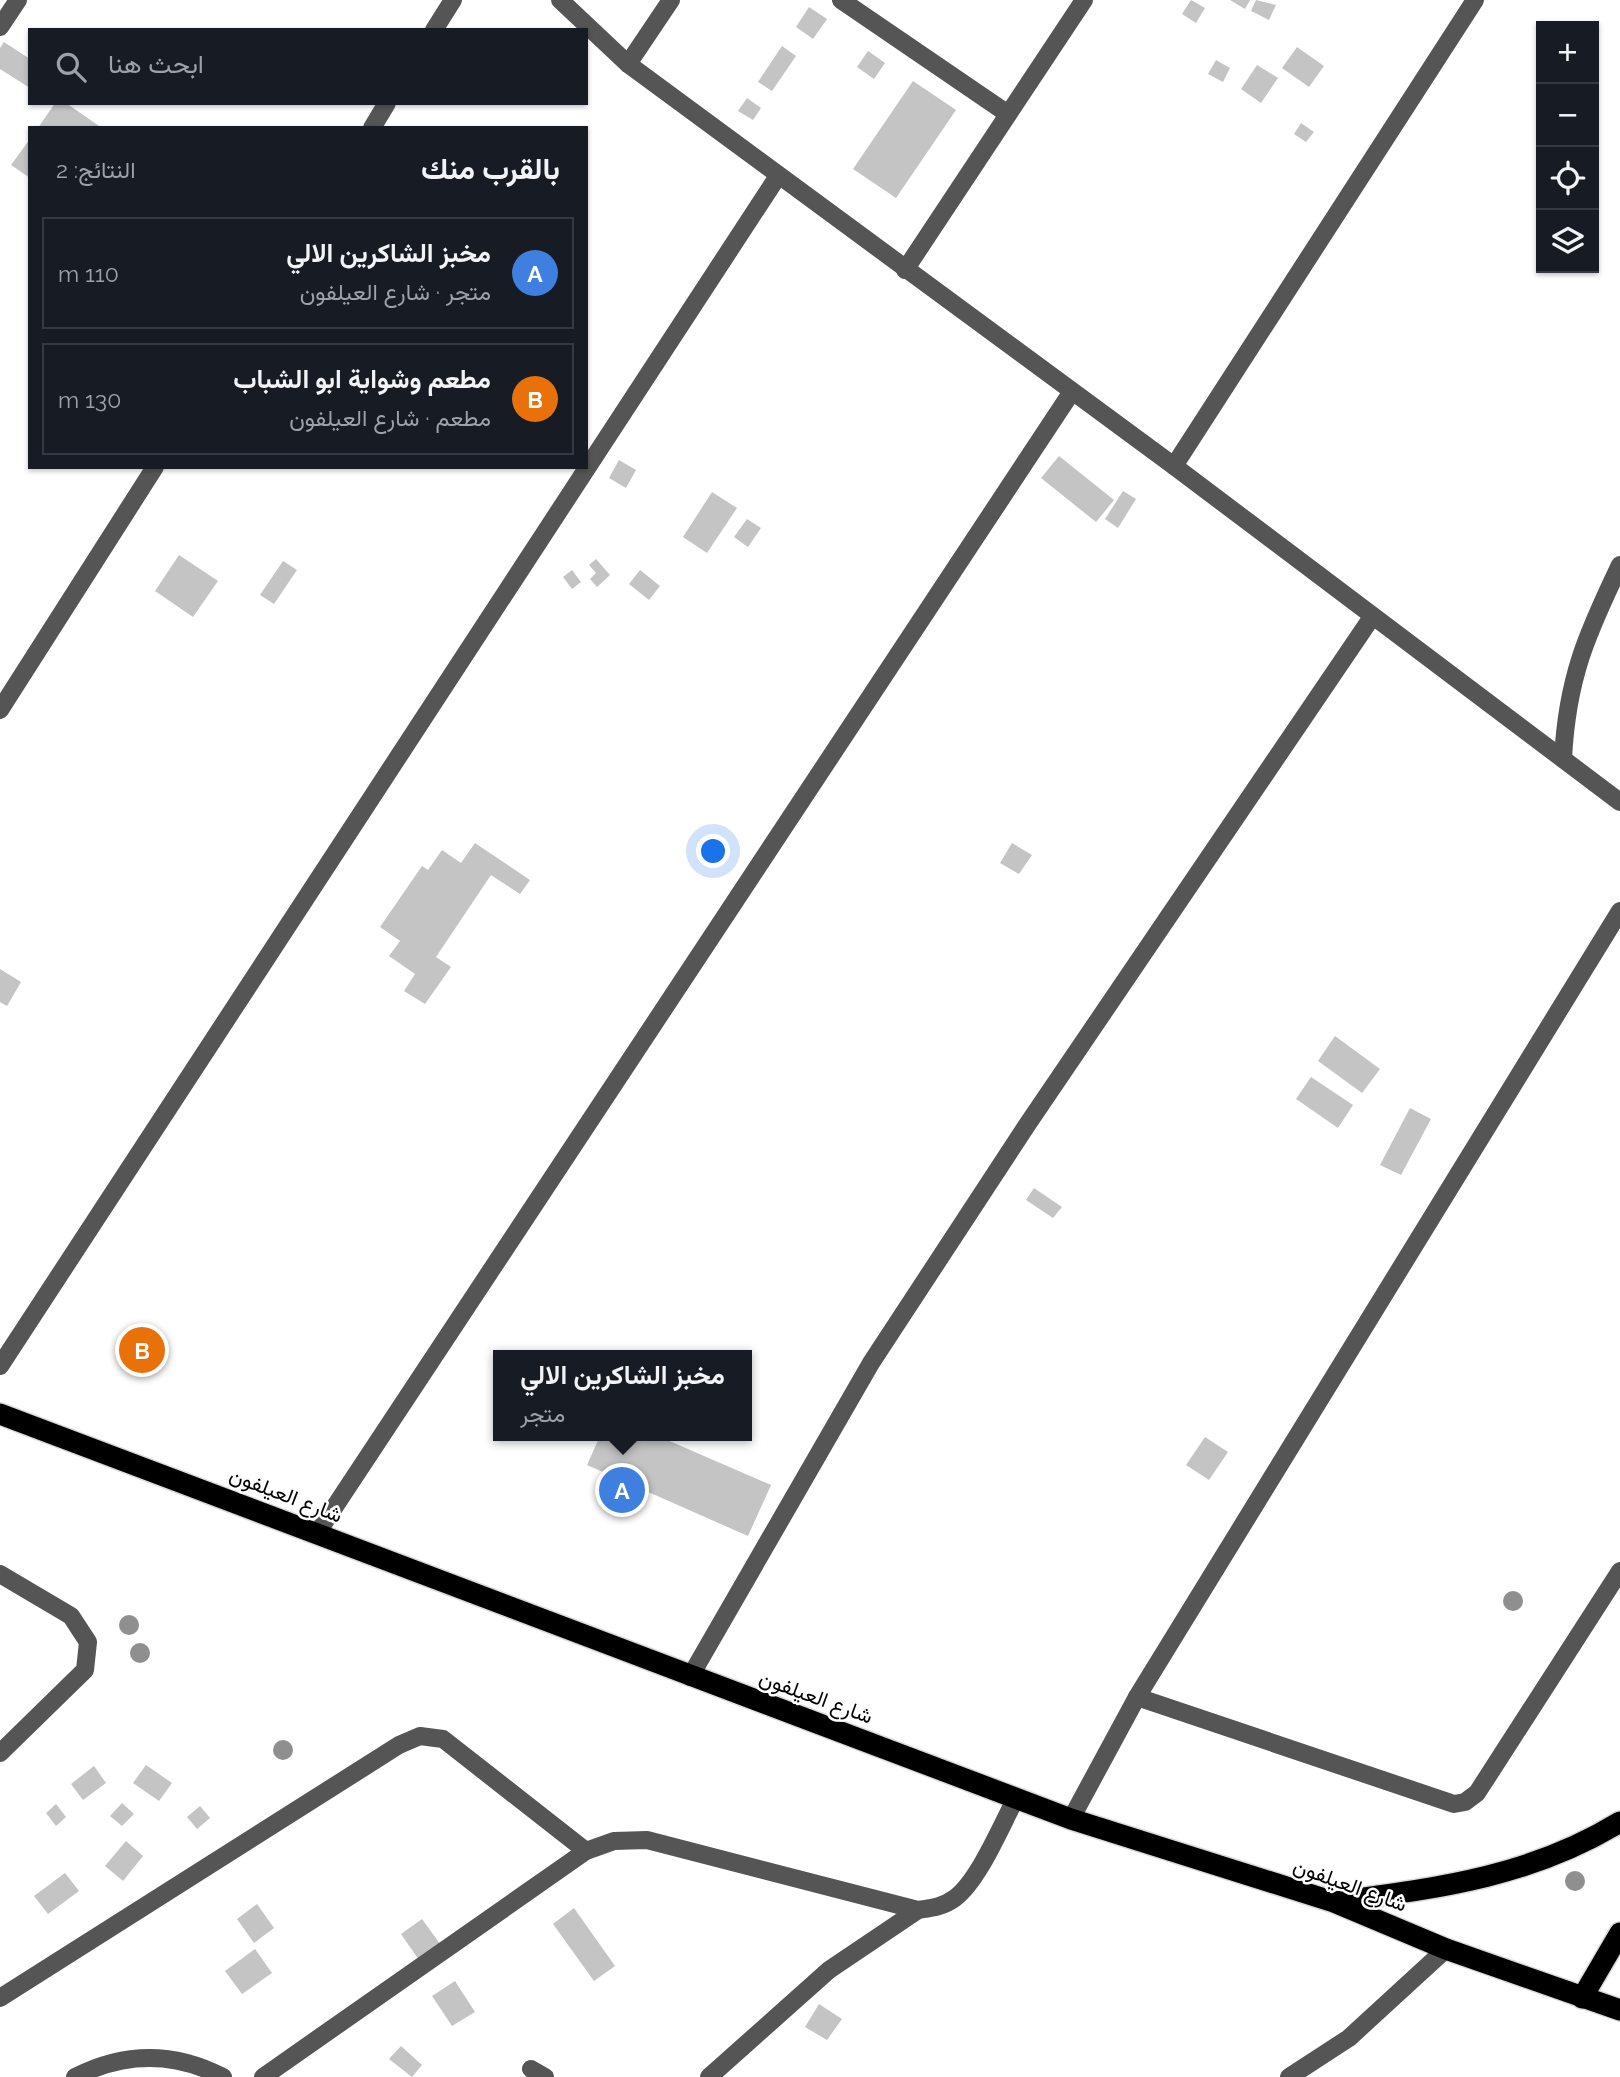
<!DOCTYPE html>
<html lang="ar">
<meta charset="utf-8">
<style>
body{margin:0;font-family:Raleway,Vazirmatn,sans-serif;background:#242831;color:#f1f3f6;direction:rtl}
.controls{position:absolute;right:21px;top:21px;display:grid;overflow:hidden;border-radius:0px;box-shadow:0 2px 5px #0004}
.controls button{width:63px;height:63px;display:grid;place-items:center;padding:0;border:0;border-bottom:2px solid #363941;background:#171b24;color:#f1f3f6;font:35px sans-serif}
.you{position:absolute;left:714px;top:852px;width:24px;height:24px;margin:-18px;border:5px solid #fff;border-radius:50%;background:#1a73e8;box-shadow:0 0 0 10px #1a73e833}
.badge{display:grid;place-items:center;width:46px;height:46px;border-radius:50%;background:#8c9099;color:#fff;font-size:23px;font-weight:700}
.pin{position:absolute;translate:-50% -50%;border:4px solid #fff;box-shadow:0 2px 7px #0006}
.popup{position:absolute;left:493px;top:1350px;width:259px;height:91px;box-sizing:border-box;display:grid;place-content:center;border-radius:0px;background:#171b24;filter:drop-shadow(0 2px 5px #0005);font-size:23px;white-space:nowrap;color:#9ea1a6}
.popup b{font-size:26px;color:#f1f3f6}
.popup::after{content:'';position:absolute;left:50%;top:100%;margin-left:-14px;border:14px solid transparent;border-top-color:#171b24}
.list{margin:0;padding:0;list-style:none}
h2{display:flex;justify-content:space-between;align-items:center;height:91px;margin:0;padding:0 28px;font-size:30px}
h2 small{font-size:23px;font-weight:400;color:#9ea1a6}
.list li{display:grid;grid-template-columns:46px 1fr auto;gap:21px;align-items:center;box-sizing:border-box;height:112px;margin:0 14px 14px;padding:0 14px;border:2px solid #363941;border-radius:0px}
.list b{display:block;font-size:26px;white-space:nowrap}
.list p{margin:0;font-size:23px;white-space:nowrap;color:#9ea1a6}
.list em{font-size:23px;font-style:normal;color:#9ea1a6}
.icon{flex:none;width:38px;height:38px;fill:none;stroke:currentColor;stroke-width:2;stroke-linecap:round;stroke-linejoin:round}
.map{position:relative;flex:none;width:1620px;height:2077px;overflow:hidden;direction:ltr}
.search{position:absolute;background:#171b24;box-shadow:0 2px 5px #0004;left:28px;top:28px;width:560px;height:77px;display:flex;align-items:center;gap:18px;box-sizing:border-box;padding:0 24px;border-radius:0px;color:#9ea1a6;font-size:26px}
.panel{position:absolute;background:#171b24;box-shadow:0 2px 5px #0004;left:28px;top:126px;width:560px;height:343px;border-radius:0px;direction:rtl}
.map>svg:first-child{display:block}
.building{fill:#c4c4c4}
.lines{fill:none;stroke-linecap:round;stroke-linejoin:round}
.highway-casing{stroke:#dbdbdb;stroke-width:24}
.minor{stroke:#555;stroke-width:18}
.highway{stroke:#000;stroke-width:21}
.tree{fill:#8f8f8f}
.labels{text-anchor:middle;stroke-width:5;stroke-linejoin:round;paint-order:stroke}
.street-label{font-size:21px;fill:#000;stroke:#fff}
</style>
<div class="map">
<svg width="1620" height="2077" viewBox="0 0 1620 2077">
<rect width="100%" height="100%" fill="#fff"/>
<g class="building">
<polygon points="1191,0 1205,8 1196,23 1182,14"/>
<polygon points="1230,0 1250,0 1245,9"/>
<polygon points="1256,0 1276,5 1269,20 1251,11"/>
<polygon points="809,7 827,19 813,39 796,27"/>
<polygon points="4,42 30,59 30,88 0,69 0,48"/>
<polygon points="782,46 796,56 772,91 758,82"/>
<polygon points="1297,47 1324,66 1309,87 1282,68"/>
<polygon points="868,51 885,63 874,79 857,67"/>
<polygon points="1216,60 1230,68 1223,82 1208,74"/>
<polygon points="1257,65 1278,78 1261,103 1241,89"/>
<polygon points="913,81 956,110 896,198 853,169"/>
<polygon points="747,98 761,108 753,120 738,111"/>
<polygon points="55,103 66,103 102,128 38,128"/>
<polygon points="1301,123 1314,132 1306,142 1294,134"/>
<polygon points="30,139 30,178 11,165"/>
<polygon points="1059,456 1114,500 1096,522 1041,478"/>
<polygon points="619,460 636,470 626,488 609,478"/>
<polygon points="1123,491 1136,499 1118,528 1105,519"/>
<polygon points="712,492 737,508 707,553 683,537"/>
<polygon points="747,519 761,528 748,547 734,537"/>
<polygon points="179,555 218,581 193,617 155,591"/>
<polygon points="596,559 610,575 597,587 590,579 596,573 589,565"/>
<polygon points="283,561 297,570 274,604 260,595"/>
<polygon points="572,570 581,582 572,589 563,577"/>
<polygon points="640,570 660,586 649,600 629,584"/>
<polygon points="475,843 530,880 520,894 491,875 436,957 451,967 425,1004 404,991 415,974 389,956 400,941 380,927 422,866 428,870 442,850 461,863"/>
<polygon points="1012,843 1032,855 1019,874 1000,863"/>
<polygon points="0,969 21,982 7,1006 0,1002"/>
<polygon points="1335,1036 1380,1069 1362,1093 1318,1061"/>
<polygon points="1311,1077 1353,1105 1338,1128 1296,1099"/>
<polygon points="1410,1108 1431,1119 1401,1175 1380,1165"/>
<polygon points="1034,1188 1062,1207 1053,1218 1026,1200"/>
<polygon points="600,1436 658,1436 771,1485 748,1536 587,1465"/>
<polygon points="1205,1437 1228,1452 1209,1480 1186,1465"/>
<polygon points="146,1765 172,1783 159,1801 133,1783"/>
<polygon points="94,1766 106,1783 83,1800 71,1784"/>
<polygon points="122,1803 134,1814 122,1826 110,1816"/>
<polygon points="56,1804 66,1817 56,1826 46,1813"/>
<polygon points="200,1806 210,1818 197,1829 187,1817"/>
<polygon points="126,1841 143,1856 123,1881 105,1866"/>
<polygon points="65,1873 79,1891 48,1914 34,1896"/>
<polygon points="257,1904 274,1928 254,1943 237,1919"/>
<polygon points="574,1908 615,1966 594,1981 553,1924"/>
<polygon points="422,1919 443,1948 421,1963 401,1934"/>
<polygon points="255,1949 272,1973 242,1994 225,1971"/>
<polygon points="455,1981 475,2012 452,2026 432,1996"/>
<polygon points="819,2004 842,2019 827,2040 805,2027"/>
<polygon points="401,2046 422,2065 412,2077 389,2059"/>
</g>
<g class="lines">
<g class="highway-casing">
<g id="highway">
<polyline points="0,1414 1071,1819 1334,1902 1446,1949 1620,2010"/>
<path d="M1335,1902C1438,1888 1530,1877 1620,1822"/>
<polyline points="1582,1998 1620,1933"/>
</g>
</g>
<g class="minor">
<polyline points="560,0 628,64 1174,466 1620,802"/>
<polyline points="841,0 1008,114"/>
<polyline points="0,27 18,0"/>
<polyline points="434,30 453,0"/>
<polyline points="628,64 671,0"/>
<polyline points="372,128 387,103"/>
<polyline points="905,270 1084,0"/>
<polyline points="1174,466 1475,0"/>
<polyline points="0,710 155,467"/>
<path d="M1563,759C1567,679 1586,636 1620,565"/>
<polyline points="0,1366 778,176"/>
<polyline points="318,1532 1071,393"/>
<polyline points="0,1574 71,1616 88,1642 85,1670 0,1753"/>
<polyline points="690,1677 871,1363 1027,1125 1372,617"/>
<polyline points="1137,1697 1454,1804 1465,1802 1477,1793 1620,1571"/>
<polyline points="1071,1819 1137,1697 1620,911"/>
<polyline points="0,1998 399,1745 420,1736 443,1739 586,1851"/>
<polyline points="531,2069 545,2077"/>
<path d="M75,2077C124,2052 173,2051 223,2077"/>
<path d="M263,2077L586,1851L614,1841L647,1840L918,1910C931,1908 943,1907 955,1898C979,1880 1001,1826 1016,1798"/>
<polyline points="709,2077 829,1970 918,1910"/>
<polyline points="1289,2077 1349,2038 1446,1949"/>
</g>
<use href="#highway" class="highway"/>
</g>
<g class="tree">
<circle cx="1513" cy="1601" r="10"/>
<circle cx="129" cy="1625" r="10"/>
<circle cx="140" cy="1653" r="10"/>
<circle cx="283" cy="1750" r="10"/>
<circle cx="1575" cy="1881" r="10"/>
</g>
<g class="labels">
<g class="street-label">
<text transform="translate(286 1495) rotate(21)" y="7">شارع العيلفون</text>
<text transform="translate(816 1697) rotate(20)" y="7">شارع العيلفون</text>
<text transform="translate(1350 1885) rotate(20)" y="7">شارع العيلفون</text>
</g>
</g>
</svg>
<div class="controls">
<button>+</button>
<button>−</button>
<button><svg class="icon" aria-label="locate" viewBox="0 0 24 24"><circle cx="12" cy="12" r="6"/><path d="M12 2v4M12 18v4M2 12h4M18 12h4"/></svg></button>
<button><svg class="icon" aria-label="layers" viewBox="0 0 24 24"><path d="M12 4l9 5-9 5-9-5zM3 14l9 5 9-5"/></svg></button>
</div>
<div class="you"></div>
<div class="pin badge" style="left:622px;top:1490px;background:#3f7fe0">A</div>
<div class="popup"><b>مخبز الشاكرين الالي</b>متجر</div>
<div class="pin badge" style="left:142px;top:1350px;background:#e8710a">B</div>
<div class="search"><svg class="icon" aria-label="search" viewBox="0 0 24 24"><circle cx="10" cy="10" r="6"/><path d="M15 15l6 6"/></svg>ابحث هنا</div>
<section class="panel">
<h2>بالقرب منك<small>النتائج: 2</small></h2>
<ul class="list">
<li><span class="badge" style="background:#3f7fe0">A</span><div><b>مخبز الشاكرين الالي</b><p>متجر · شارع العيلفون</p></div><em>110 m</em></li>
<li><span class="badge" style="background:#e8710a">B</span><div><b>مطعم وشواية ابو الشباب</b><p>مطعم · شارع العيلفون</p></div><em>130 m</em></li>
</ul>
</section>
</div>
